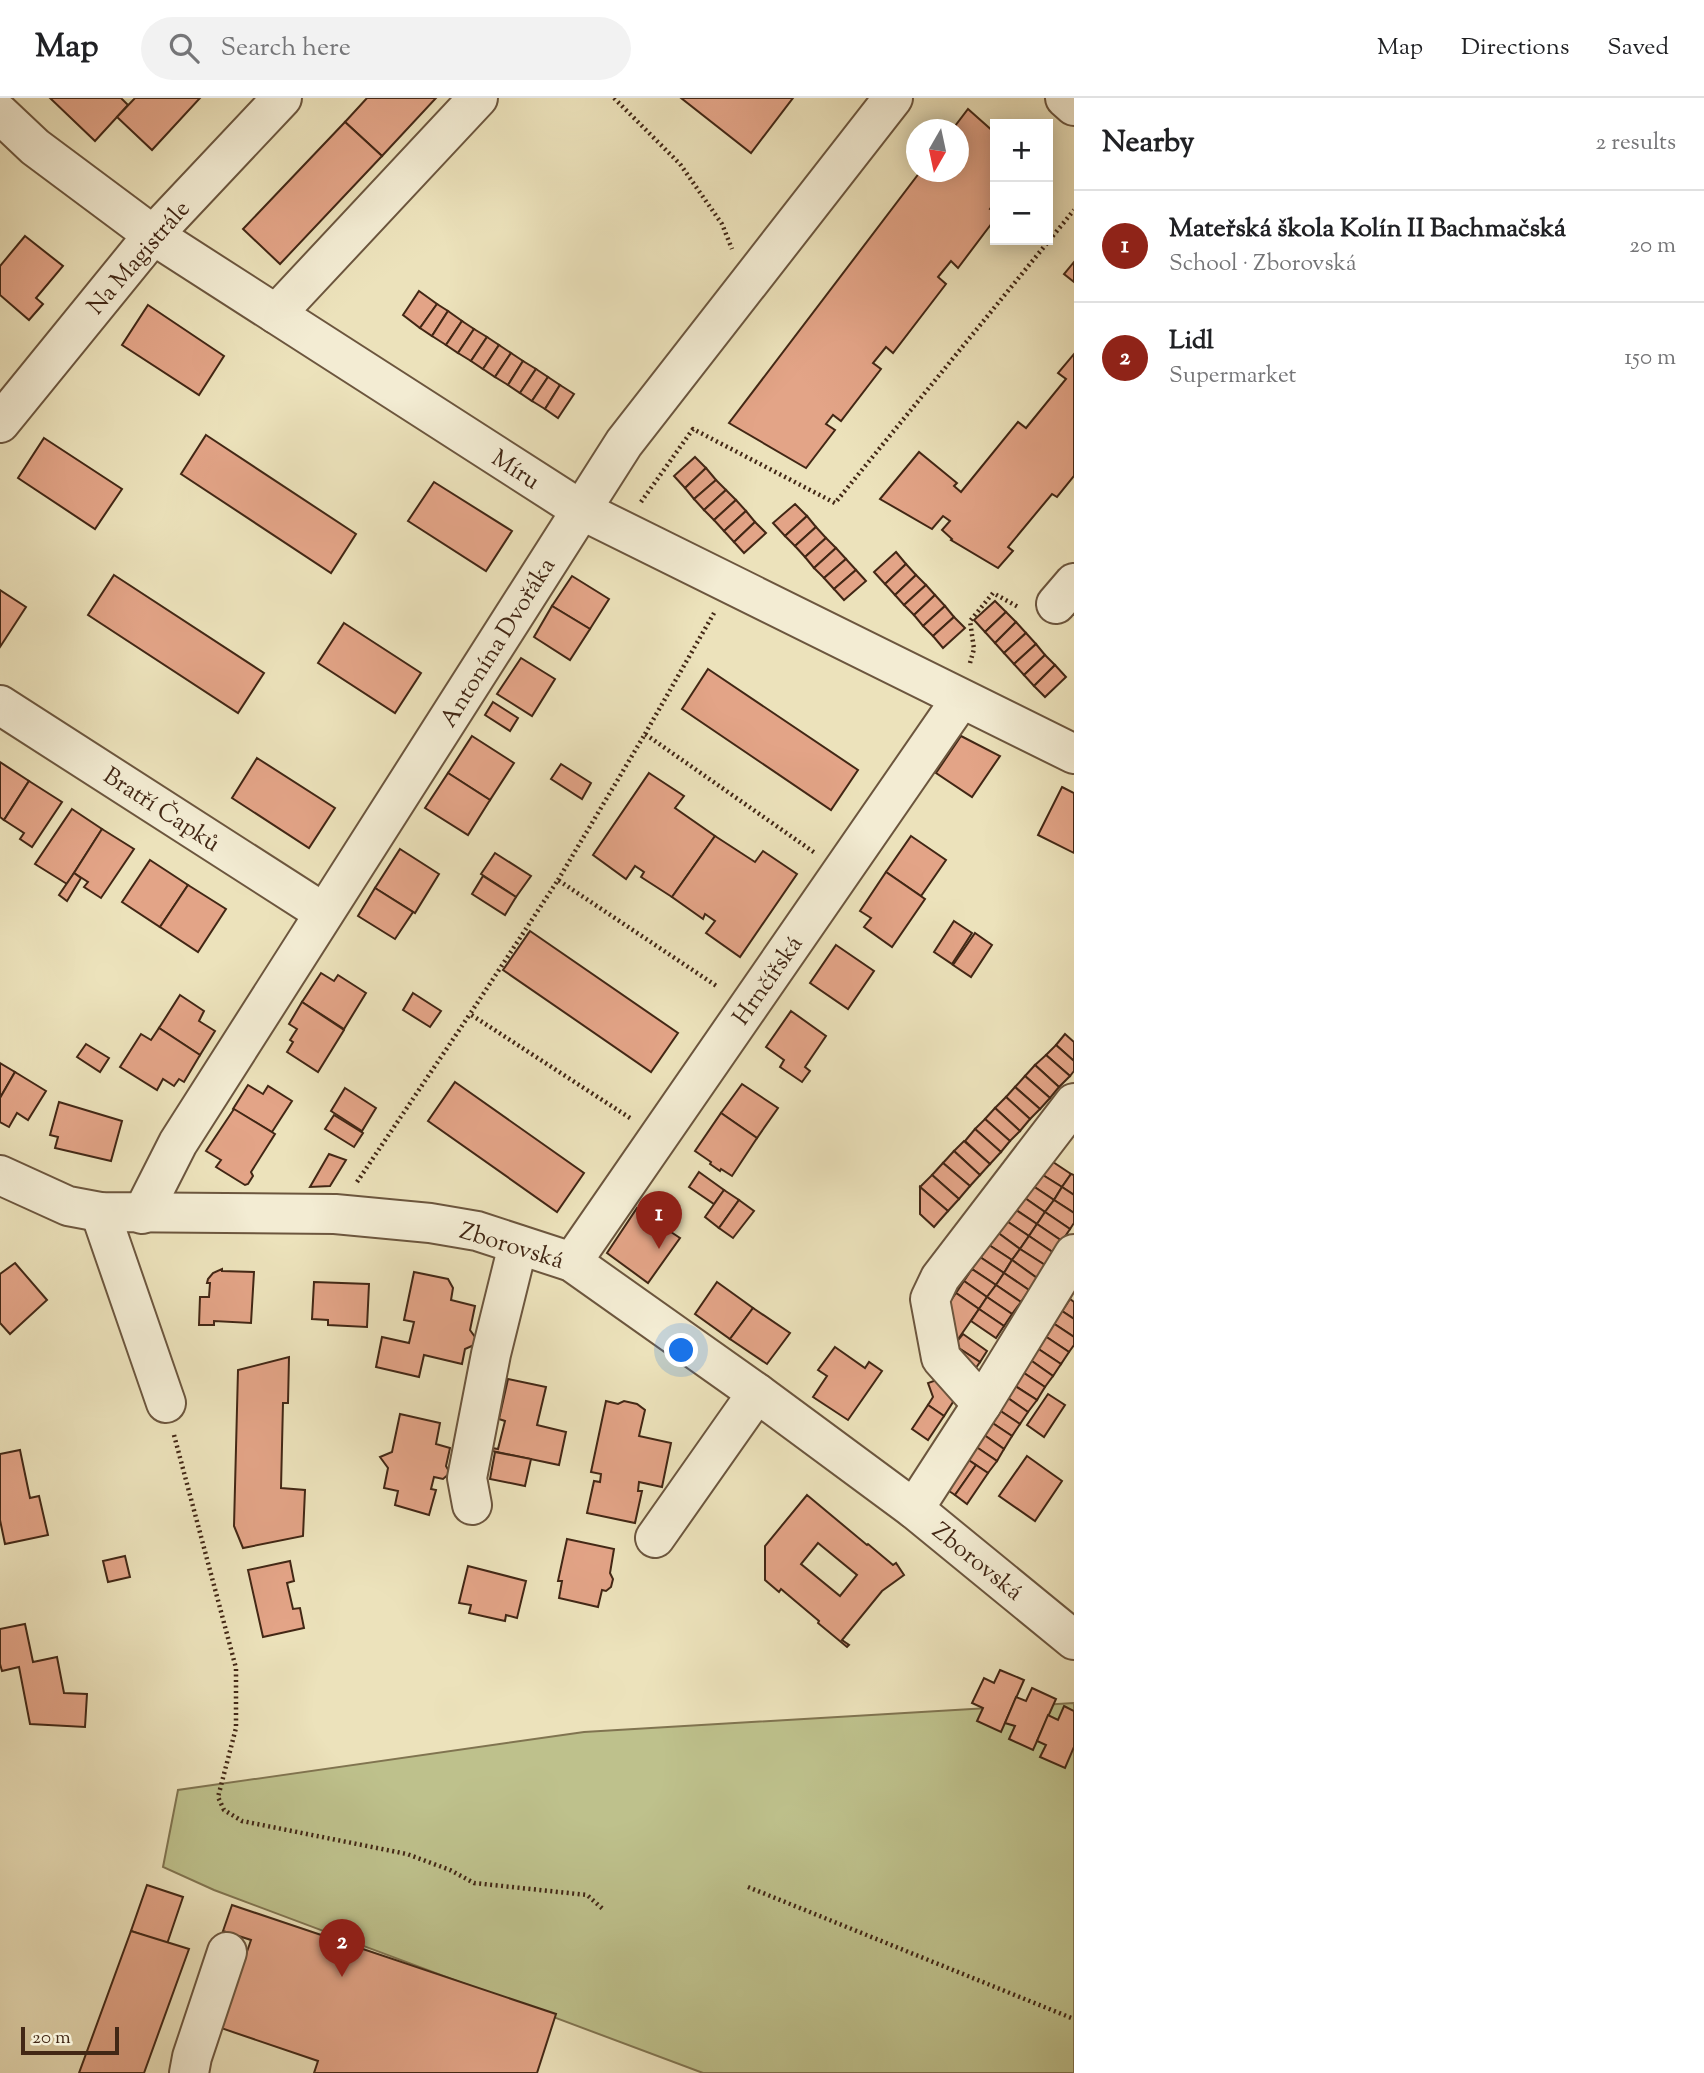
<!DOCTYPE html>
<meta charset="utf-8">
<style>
body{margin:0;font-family:"Sorts Mill Goudy",serif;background:#f2f2f2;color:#202124}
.controls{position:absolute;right:21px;top:21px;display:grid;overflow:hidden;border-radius:0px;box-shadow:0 4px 18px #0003}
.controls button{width:63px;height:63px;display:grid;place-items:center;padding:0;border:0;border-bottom:2px solid #e0e0e0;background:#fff;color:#202124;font:35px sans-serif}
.compass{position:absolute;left:906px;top:21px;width:63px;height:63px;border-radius:50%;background:#fff;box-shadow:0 4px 18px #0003;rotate:189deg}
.scale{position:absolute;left:21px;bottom:18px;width:98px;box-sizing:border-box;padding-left:7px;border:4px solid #422715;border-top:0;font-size:19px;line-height:24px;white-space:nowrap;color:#422715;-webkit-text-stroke:5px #f3ecd3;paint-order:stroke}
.you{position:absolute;left:682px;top:1253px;width:24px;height:24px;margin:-18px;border:5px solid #fff;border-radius:50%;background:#1a73e8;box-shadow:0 0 0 10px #1a73e833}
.badge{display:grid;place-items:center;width:46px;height:46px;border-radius:50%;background:#8f2418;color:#fff;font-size:23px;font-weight:700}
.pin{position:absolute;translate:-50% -58px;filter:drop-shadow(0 2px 4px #0008)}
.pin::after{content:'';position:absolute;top:37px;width:24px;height:21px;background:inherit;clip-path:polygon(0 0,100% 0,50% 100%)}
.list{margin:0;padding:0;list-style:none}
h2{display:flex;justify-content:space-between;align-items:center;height:91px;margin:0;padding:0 28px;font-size:30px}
h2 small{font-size:23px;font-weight:400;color:#757577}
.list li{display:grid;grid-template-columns:46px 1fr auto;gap:21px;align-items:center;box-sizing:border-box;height:112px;padding:0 28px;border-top:2px solid #e0e0e0}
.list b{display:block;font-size:26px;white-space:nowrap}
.list p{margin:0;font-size:23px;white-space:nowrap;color:#757577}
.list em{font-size:23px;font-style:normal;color:#757577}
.icon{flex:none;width:38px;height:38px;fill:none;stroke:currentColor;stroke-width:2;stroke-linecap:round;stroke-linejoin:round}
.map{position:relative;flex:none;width:1074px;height:1975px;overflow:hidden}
header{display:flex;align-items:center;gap:42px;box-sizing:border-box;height:98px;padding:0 35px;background:#fff;border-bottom:2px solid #e0e0e0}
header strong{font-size:33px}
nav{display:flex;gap:38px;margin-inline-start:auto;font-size:24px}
.search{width:490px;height:63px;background:#f2f2f2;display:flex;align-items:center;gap:18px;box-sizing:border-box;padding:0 24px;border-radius:38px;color:#757577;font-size:26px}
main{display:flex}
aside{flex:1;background:#fff}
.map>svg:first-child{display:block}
.green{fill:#bec18c;stroke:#807450;stroke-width:2}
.building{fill:#e3a487;stroke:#422715;stroke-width:2;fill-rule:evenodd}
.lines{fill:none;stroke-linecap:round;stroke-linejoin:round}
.minor-casing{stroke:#6c563e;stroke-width:42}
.path{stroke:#422715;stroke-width:4.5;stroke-dasharray:2 3.5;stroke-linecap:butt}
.minor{stroke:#f3ecd3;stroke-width:38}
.labels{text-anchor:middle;stroke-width:7;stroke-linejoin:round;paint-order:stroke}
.street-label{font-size:24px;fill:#422715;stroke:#f3ecd3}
</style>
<header>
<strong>Map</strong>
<div class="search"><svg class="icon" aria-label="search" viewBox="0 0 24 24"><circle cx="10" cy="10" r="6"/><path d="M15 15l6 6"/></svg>Search here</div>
<nav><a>Map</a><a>Directions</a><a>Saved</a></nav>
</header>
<main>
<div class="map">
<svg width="1074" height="1975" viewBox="0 0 1074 1975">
<rect width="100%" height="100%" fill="#ece2bb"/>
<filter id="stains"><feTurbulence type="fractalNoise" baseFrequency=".00286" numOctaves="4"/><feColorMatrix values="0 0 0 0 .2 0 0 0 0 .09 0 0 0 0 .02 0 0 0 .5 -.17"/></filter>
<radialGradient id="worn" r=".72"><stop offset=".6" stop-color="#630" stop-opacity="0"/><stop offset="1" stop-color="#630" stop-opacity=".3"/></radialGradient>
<polygon class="green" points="1074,1605 1074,1975 703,1975 214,1792 163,1769 178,1692 584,1634"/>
<g class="building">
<polygon points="50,0 121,0 128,7 95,43"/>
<polygon points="135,0 200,0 152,52 117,19"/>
<polygon points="367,0 436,0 382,58 345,24"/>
<polygon points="681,0 793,0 751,55"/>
<polygon points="968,11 995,35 995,104 990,111 995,114 995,121 958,170 951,163 938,179 946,186 893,255 886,249 873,265 881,271 841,323 833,317 826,326 835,332 806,370 729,325 920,74 958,74 958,32 952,32"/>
<polygon points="345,24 382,58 280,166 243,131"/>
<polygon points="25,138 63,168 36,200 43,206 29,222 0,197 0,168"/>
<polygon points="1074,164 1074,184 1064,176"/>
<polygon points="419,193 437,206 420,230 403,217"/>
<polygon points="437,206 448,213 432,238 420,230"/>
<polygon points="148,207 224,258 199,297 122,247"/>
<polygon points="448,213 462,223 446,247 432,238"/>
<polygon points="462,223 474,231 458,255 446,247"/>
<polygon points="474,231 487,239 471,263 458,255"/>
<polygon points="487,239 499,247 483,271 471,263"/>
<polygon points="499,247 511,255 495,279 483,271"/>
<polygon points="511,255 523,263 508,287 495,279"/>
<polygon points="1074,256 1074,378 1057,399 1052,396 1008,449 1013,453 998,470 951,442 952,441 942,432 950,423 943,418 932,431 880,401 919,354 957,385 954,388 961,394 1018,324 1026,330 1066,281 1058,275"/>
<polygon points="523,263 536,271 520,295 508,287"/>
<polygon points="536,271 548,279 532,303 520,295"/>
<polygon points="548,279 560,287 545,311 532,303"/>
<polygon points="560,287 574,296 558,320 545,311"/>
<polygon points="206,337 356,436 331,475 181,376"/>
<polygon points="44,340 122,391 95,431 18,380"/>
<polygon points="695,359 706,370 685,390 674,378"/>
<polygon points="706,370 716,382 694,401 685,390"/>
<polygon points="716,382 726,392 704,412 694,401"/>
<polygon points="434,384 512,433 486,473 408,423"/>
<polygon points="726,392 736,402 714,422 704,412"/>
<polygon points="736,402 746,413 724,433 714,422"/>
<polygon points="795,406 807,418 785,438 773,425"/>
<polygon points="746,413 755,424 734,444 724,433"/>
<polygon points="807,418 816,429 795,448 785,438"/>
<polygon points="755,424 766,435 744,455 734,444"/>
<polygon points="816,429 826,440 805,459 795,448"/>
<polygon points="826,440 836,450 814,470 805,459"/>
<polygon points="836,450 846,461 824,480 814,470"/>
<polygon points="896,454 906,466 885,486 874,474"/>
<polygon points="846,461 856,472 834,491 824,480"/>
<polygon points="906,466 916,477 895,497 885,486"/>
<polygon points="856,472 866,483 844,502 834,491"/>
<polygon points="114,477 264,575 238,615 88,517"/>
<polygon points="916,477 926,487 904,507 895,497"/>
<polygon points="572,478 609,501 590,531 552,508"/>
<polygon points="926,487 935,497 914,517 904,507"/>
<polygon points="0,492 26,509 0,549"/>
<polygon points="935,497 945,508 923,528 914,517"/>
<polygon points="995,503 1006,514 985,534 974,522"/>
<polygon points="552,508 590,531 570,562 534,539"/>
<polygon points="945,508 954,519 933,538 923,528"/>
<polygon points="1006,514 1016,524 995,545 985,534"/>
<polygon points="954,519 965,530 943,550 933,538"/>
<polygon points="1016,524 1026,535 1004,555 995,545"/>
<polygon points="344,525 421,575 395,615 318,565"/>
<polygon points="1026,535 1036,546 1014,566 1004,555"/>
<polygon points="1036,546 1045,557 1024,577 1014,566"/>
<polygon points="1045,557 1055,567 1034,588 1024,577"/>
<polygon points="521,560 555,581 532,618 497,596"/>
<polygon points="1055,567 1066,579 1045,599 1034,588"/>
<polygon points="708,571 858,672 831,712 682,611"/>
<polygon points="493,604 518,620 510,633 485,617"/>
<polygon points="472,638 514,665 490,702 448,675"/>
<polygon points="961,638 1000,658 972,699 936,675"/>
<polygon points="257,660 335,710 309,750 232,700"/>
<polygon points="0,664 29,683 4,722 0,719"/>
<polygon points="561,666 591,685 582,701 551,681"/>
<polygon points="448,675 490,702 468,737 425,710"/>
<polygon points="649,675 684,698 675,710 715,738 672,799 641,779 644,774 635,768 626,781 593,757"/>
<polygon points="29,683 62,704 32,749 20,741 24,735 4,722"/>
<polygon points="1062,689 1074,695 1074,755 1038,737"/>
<polygon points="72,711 102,731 67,786 35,766"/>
<polygon points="102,731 134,751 101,800 84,789 88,784 74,775"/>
<polygon points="715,738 755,764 763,753 797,776 740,859 706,835 715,823 705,816 703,821 672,799"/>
<polygon points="911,738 946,762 921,798 886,774"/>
<polygon points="400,751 439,776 415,815 375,790"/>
<polygon points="495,755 531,778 516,799 481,776"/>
<polygon points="150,762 188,787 160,829 122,804"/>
<polygon points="886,774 925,801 892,849 864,829 871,820 860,813"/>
<polygon points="74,775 81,780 67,803 59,797"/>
<polygon points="483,778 516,799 505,817 472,796"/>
<polygon points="188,787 226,811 198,854 160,829"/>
<polygon points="375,790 413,814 395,841 358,818"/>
<polygon points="954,823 972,835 952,866 934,854"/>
<polygon points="530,833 678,935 651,974 503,872"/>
<polygon points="975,835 992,847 971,879 953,867"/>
<polygon points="836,847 874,873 848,911 810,885"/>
<polygon points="321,875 334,883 338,877 366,895 344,931 302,904"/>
<polygon points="413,895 441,913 430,929 403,912"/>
<polygon points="180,897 204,913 199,923 215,933 200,957 159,930"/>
<polygon points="302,904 344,932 318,974 287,954 293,944 290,942 297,931 289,926"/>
<polygon points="791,913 826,938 805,969 810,973 802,984 780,969 784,962 766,949"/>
<polygon points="159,930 200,957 184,984 179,981 174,988 163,981 157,992 120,969 141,936 151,942"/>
<polygon points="1065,936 1074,944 1074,963 1056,947"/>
<polygon points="86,946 109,960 100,974 77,959"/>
<polygon points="1056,947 1074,963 1074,973 1070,978 1046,957"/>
<polygon points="1046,957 1070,978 1059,989 1035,967"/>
<polygon points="0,965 15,974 0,1000"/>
<polygon points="1035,967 1059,989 1050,1000 1025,978"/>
<polygon points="15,974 46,993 28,1022 17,1015 9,1029 0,1024 0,1000"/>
<polygon points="1025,978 1050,1000 1040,1011 1015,989"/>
<polygon points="455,984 584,1075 557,1114 428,1023"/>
<polygon points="742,986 778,1010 757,1040 721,1015"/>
<polygon points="248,987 263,996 268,988 292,1003 272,1034 233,1011"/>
<polygon points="1015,989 1040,1011 1030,1021 1006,999"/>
<polygon points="345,990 376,1010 362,1033 331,1013"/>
<polygon points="1006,999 1030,1021 1020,1033 995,1010"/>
<polygon points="59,1004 122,1023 111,1063 55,1050 58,1039 50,1037"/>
<polygon points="995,1010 1020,1033 1010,1043 985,1021"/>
<polygon points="234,1011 275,1036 251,1074 253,1078 248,1086 245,1087 216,1069 221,1062 206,1053"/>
<polygon points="721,1015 757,1040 732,1078 721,1071 720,1073 710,1066 711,1064 695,1053"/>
<polygon points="334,1017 363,1035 354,1049 325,1031"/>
<polygon points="985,1021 1010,1043 1001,1054 975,1031"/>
<polygon points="975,1031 1001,1054 990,1066 965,1043"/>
<polygon points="964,1043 990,1066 980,1077 954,1053"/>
<polygon points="954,1053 980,1077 970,1088 943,1065"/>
<polygon points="329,1056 346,1062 330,1088 310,1089"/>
<polygon points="1047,1060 1071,1076 1062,1089 1038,1074"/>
<polygon points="943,1065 970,1088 959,1101 932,1077"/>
<polygon points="699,1074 724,1092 714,1106 689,1089"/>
<polygon points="1038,1074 1062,1089 1054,1102 1030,1086"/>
<polygon points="1071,1076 1074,1077 1074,1097 1062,1089"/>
<polygon points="932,1077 959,1101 948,1113 920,1089"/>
<polygon points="1030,1086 1054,1102 1045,1114 1022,1098"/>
<polygon points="920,1089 948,1113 934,1129 920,1116"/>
<polygon points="1062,1089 1074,1097 1074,1115 1054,1102"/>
<polygon points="724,1092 739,1102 719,1130 705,1119"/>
<polygon points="1022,1098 1045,1114 1037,1126 1013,1110"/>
<polygon points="739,1102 754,1113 733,1140 719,1130"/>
<polygon points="1054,1102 1074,1115 1074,1125 1070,1131 1045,1114"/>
<polygon points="637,1110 671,1133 671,1134 680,1140 648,1185 607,1155"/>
<polygon points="1013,1110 1037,1126 1029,1138 1005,1122"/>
<polygon points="1045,1114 1070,1131 1062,1143 1037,1126"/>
<polygon points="1005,1122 1029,1138 1020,1151 997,1134"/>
<polygon points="1037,1126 1062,1143 1054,1155 1029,1138"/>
<polygon points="997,1134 1020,1151 1012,1162 989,1147"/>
<polygon points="1029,1138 1054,1155 1045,1167 1020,1151"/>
<polygon points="989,1147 1012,1162 1004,1175 980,1159"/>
<polygon points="1020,1151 1045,1167 1037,1180 1012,1162"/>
<polygon points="980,1159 1004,1175 996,1187 972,1171"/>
<polygon points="1012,1162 1037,1180 1029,1192 1004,1175"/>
<polygon points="15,1165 47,1202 10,1236 0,1225 0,1176"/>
<polygon points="222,1171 222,1173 254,1174 251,1225 214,1223 214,1227 199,1227 200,1199 209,1199 210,1185 207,1185 208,1181 213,1175"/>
<polygon points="972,1171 996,1187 987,1199 964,1183"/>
<polygon points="414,1174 448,1181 453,1190 451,1202 475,1208 470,1232 475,1239 474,1247 465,1251 462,1266 424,1257 419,1279 376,1269 382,1239 409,1245 414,1224 404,1222"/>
<polygon points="1004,1175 1029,1192 1021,1204 996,1187"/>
<polygon points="964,1183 987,1199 979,1211 956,1195"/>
<polygon points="314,1184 369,1186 367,1229 328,1227 328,1222 312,1221"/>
<polygon points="717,1184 753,1210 730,1241 695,1216"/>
<polygon points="996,1187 1021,1204 1012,1216 987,1199"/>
<polygon points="956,1195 979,1211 954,1247 947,1208"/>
<polygon points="987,1199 1012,1216 1004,1228 979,1211"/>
<polygon points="1070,1201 1074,1204 1074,1221 1062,1213"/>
<polygon points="753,1210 790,1235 767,1266 730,1241"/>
<polygon points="979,1211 1004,1228 996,1240 971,1223"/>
<polygon points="1062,1213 1074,1221 1074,1239 1053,1225"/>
<polygon points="1053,1225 1074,1239 1074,1247 1069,1254 1045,1238"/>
<polygon points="963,1236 987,1253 980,1264 954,1247"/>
<polygon points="1045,1238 1069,1254 1061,1266 1037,1250"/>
<polygon points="954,1247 980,1264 973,1274"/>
<polygon points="835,1249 865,1270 869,1264 882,1273 848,1322 813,1299 827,1278 818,1272"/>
<polygon points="1037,1250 1061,1266 1053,1278 1029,1261"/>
<polygon points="289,1259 288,1305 283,1305 281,1390 305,1392 303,1438 243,1450 234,1428 238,1272"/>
<polygon points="1029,1261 1053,1278 1045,1289 1021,1273"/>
<polygon points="1021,1273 1045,1289 1037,1302 1012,1286"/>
<polygon points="945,1279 953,1304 944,1318 928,1307 933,1299 928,1285"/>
<polygon points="508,1281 546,1289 537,1327 566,1334 559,1367 492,1353 492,1350 498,1351 505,1323 499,1321"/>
<polygon points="1012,1286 1037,1302 1028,1314 1005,1298"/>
<polygon points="1048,1296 1065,1307 1044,1339 1027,1327"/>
<polygon points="1005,1298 1028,1314 1020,1326 996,1310"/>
<polygon points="606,1303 618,1306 624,1303 637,1306 645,1312 639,1338 671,1345 662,1389 639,1384 638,1393 642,1393 635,1425 587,1415 594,1383 600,1384 601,1376 591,1374"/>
<polygon points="928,1307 944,1318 928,1342 912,1331"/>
<polygon points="996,1310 1020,1326 1012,1338 988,1322"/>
<polygon points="400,1316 440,1325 436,1346 450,1350 446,1368 450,1375 443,1381 434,1379 431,1391 436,1392 429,1417 395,1407 398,1393 384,1390 388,1370 380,1359 392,1354"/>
<polygon points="988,1322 1012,1338 1004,1351 980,1334"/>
<polygon points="980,1334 1004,1351 997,1363 972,1346"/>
<polygon points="972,1346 997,1363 988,1375 964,1359"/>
<polygon points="20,1352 30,1400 39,1398 48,1437 5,1446 0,1422 0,1356"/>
<polygon points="495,1354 531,1361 525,1388 490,1381"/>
<polygon points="1027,1358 1062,1383 1035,1423 999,1398"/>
<polygon points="964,1359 976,1367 955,1397 943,1389"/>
<polygon points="976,1367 988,1375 967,1406 955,1397"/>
<path d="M807,1397L867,1447L868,1446L893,1467L896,1465L904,1477L882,1493L842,1542L849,1547L847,1549L818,1525L819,1523L781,1491L779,1494L765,1482V1448ZM818,1445L857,1477L840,1498L801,1466Z"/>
<polygon points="567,1441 614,1451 610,1475 613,1481 611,1489 606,1493 602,1492 598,1509 559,1500 562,1483 558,1483"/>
<polygon points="125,1458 130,1479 108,1484 103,1463"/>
<polygon points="290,1463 294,1483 287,1485 293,1511 300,1510 304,1530 263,1539 248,1472"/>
<polygon points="468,1468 526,1483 517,1520 506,1517 505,1523 469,1515 471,1507 459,1505"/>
<polygon points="25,1526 33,1564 57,1559 64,1595 87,1596 85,1629 30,1626 19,1569 2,1573 0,1566 0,1531"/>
<polygon points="1000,1572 1024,1582 1001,1634 977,1623 983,1610 972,1605 984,1580 994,1585"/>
<polygon points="1032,1590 1056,1601 1033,1652 1009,1641 1015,1628 1005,1625 1016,1599 1026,1603"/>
<polygon points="1064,1608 1074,1613 1074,1649 1065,1670 1040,1659 1046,1647 1037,1643 1048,1617 1058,1622"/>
<polygon points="147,1787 183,1799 167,1846 131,1833"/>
<polygon points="232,1807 556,1916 537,1975 314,1975 318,1963 221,1930 251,1842 223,1833"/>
<polygon points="131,1833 189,1851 144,1975 79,1975"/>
</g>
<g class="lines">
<g class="minor-casing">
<g id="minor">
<polyline points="1065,0 1074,8"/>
<polyline points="0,16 35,49 153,137 581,412 1074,656"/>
<polyline points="276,216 478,0"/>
<polyline points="0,325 153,137 282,0"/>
<polyline points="1056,506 1074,485"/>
<polyline points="0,607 324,815"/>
<polyline points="1074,1005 940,1180 930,1201 941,1260 982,1306 1074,1156"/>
<polyline points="0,1077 68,1108 100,1114 335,1116 430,1125 477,1133 572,1164 757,1295 914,1411 1074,1542"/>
<polyline points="100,1114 166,1305"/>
<polyline points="142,1116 178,1045 624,345 893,0"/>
<polyline points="572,1164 961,601"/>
<polyline points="472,1407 467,1380 491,1256 518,1147"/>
<polyline points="914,1411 982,1306"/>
<polyline points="655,1440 757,1295"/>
<polyline points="189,1975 192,1959 227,1854"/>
</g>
</g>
<g class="path">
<polyline points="614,0 680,66 722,126 732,151"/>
<polyline points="641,404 693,331 835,405 1074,112"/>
<polyline points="970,565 974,551 970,523 993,495 1020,510"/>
<polyline points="645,636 714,515"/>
<polyline points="558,782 645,636 815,755"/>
<polyline points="630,1020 470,916 558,782 718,889"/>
<polyline points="357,1084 470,916"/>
<polyline points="174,1337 236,1570 236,1630 218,1699 224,1712 242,1723 407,1756 450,1772 474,1785 587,1797 604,1812"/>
<polyline points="748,1789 1074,1921"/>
</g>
<use href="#minor" class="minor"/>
</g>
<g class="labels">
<g class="street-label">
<text transform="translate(138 159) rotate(-49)" y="8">Na Magistrále</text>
<text transform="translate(516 371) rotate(33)" y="8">Míru</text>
<text transform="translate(497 544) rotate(-58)" y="8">Antonína Dvořáka</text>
<text transform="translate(162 711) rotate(33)" y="8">Bratří Čapků</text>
<text transform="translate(767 882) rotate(-55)" y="8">Hrnčířská</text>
<text transform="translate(512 1147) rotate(17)" y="8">Zborovská</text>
<text transform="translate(978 1463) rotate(39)" y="8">Zborovská</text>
</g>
</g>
<rect width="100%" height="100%" filter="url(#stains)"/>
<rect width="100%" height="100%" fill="url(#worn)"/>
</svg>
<div class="controls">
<button>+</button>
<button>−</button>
</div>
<svg class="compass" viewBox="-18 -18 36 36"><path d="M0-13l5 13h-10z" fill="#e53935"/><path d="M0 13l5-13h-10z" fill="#757577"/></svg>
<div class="scale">20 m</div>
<div class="you"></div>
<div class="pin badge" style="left:659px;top:1151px">1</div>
<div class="pin badge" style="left:342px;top:1879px">2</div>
</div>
<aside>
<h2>Nearby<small>2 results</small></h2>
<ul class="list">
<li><span class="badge">1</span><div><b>Mateřská škola Kolín II Bachmačská</b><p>School · Zborovská</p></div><em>20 m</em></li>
<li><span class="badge">2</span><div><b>Lidl</b><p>Supermarket</p></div><em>150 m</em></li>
</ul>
</aside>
</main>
